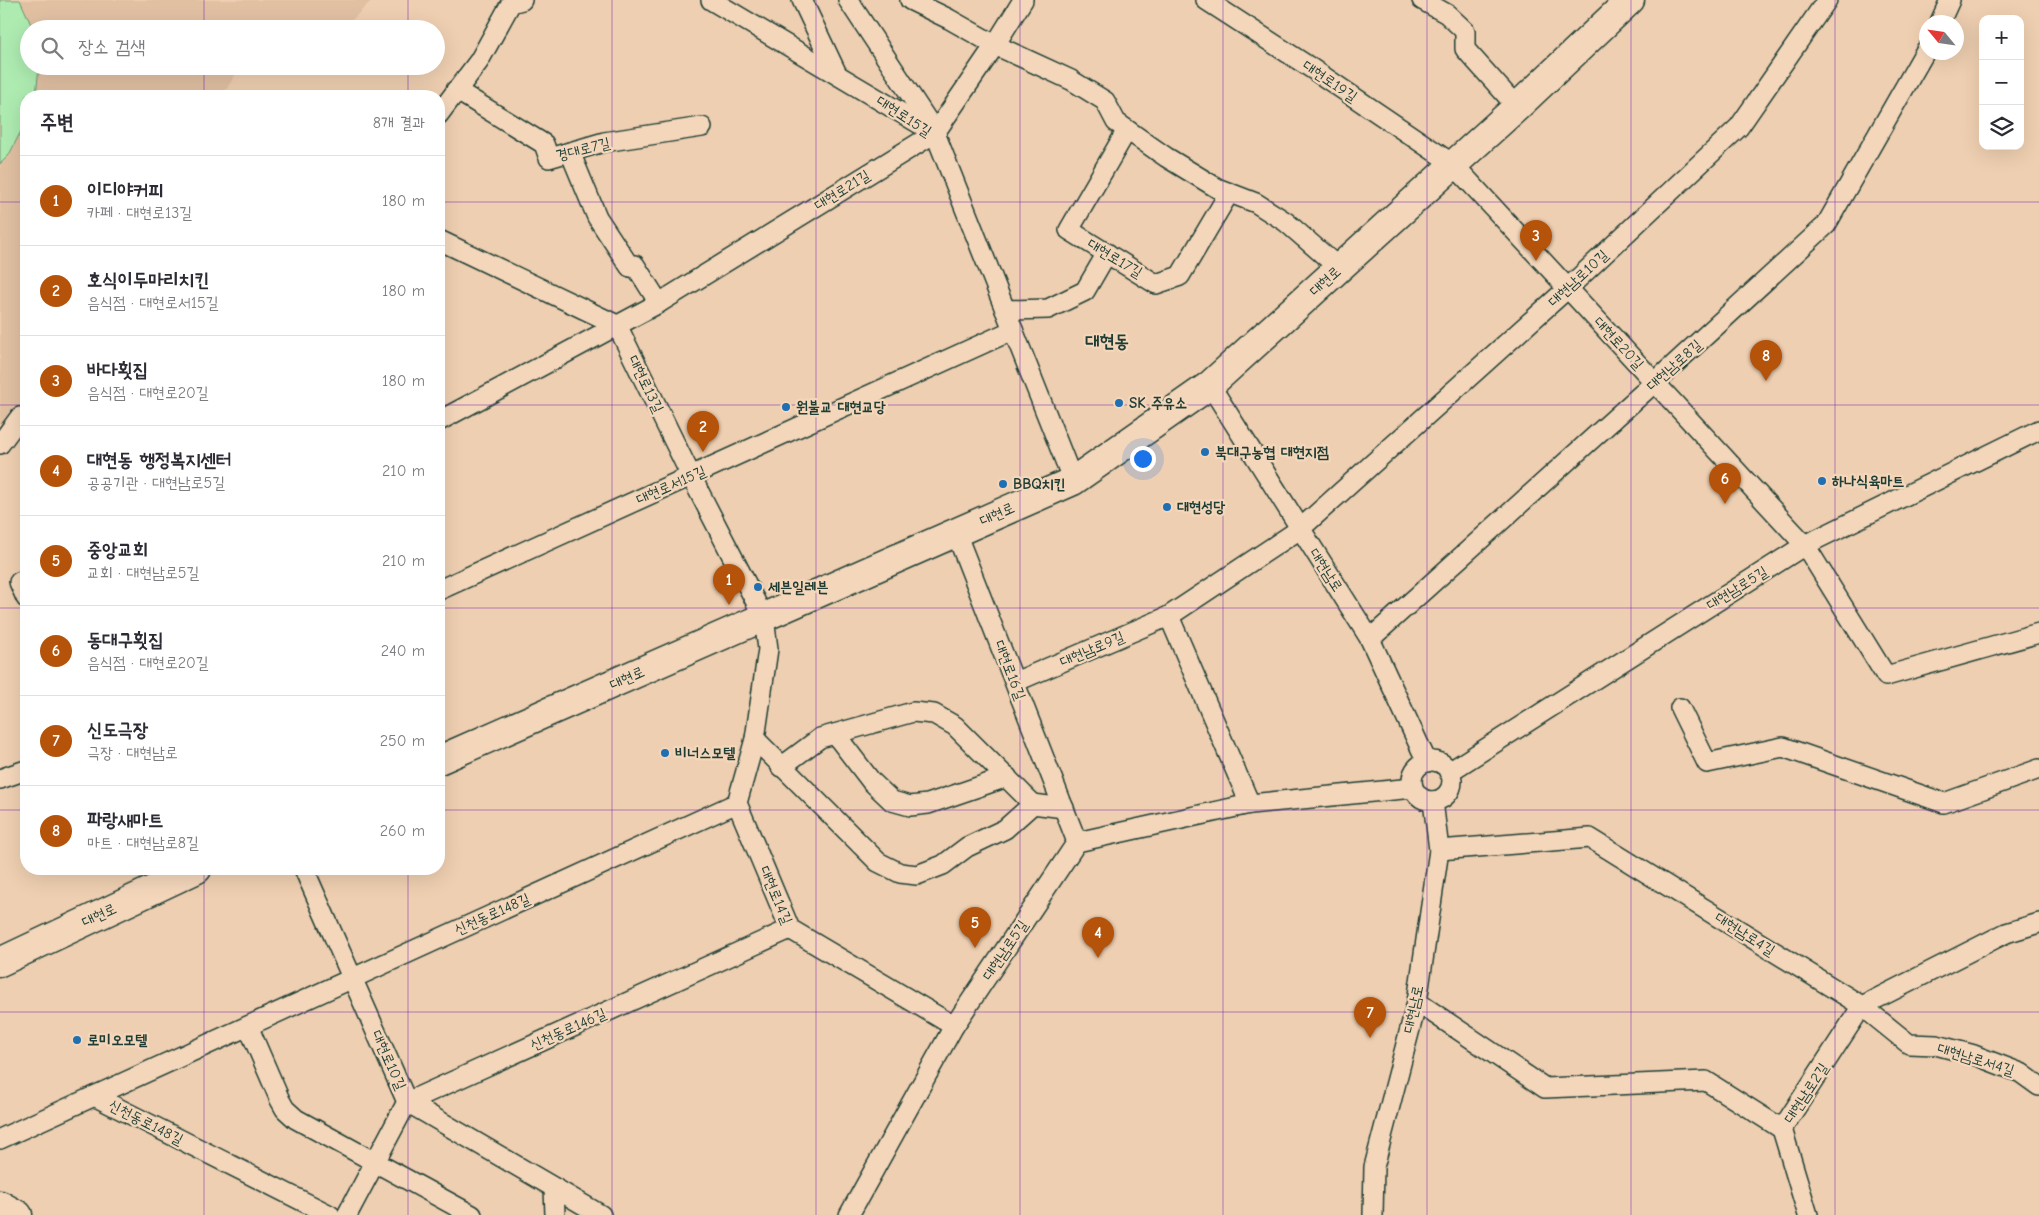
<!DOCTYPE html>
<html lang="ko">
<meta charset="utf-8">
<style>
body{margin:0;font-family:"Comic Neue","Poor Story",sans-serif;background:#f2f2f3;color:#2b2b33}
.controls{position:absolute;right:15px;top:15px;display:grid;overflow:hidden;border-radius:10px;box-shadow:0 5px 20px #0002}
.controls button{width:45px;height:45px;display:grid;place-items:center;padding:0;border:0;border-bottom:1px solid #e1e1e2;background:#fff;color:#2b2b33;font:25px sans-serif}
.compass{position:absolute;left:1919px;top:15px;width:45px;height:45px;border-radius:50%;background:#fff;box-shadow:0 5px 20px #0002;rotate:299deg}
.you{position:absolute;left:1142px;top:458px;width:18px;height:18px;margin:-12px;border:4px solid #fff;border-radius:50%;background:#1a73e8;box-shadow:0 0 0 8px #1a73e833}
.badge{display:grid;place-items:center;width:32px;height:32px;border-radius:50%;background:#b45309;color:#fff;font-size:16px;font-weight:700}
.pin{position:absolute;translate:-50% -41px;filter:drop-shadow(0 1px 2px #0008)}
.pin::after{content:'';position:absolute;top:26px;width:18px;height:15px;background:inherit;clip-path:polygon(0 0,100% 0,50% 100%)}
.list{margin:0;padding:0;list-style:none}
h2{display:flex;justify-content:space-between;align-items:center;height:65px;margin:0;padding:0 20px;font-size:21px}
h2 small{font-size:16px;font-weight:400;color:#7c7c81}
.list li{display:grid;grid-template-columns:32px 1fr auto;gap:15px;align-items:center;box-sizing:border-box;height:90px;padding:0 20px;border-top:1px solid #e1e1e2}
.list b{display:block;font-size:19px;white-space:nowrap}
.list p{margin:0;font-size:16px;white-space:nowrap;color:#7c7c81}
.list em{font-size:16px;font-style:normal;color:#7c7c81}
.icon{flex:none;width:28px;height:28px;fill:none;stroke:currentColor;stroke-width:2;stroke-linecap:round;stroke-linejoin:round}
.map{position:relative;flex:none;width:2039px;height:1215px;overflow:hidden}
.search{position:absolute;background:#fff;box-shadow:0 5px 20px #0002;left:20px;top:20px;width:425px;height:55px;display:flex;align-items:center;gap:12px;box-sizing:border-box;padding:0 18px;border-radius:28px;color:#7c7c81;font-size:19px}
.panel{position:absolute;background:#fff;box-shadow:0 5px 20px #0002;left:20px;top:90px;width:425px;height:785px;border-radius:20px}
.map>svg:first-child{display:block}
.built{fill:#e1c0a2}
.green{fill:#aeebb1;stroke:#669472}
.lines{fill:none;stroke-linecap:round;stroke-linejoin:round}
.street-casing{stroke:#1f3d34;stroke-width:22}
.secondary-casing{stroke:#1f3d34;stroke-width:31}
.street{stroke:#f4d7bb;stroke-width:19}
.secondary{stroke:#f4d7bb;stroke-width:28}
.grid{fill:none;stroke:#7b2cbf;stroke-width:1;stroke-opacity:0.55}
.poi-dot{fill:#1f6fb2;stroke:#f4d7bb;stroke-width:2}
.labels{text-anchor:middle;stroke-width:4.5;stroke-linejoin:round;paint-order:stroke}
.street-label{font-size:15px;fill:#1f3d34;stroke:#f4d7bb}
.poi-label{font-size:15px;font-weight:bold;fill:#1f3d34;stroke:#f4d7bb;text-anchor:start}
.quarter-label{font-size:18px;font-weight:bold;fill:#1f3d34;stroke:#f4d7bb}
</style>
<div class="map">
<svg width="2039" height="1215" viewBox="0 0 2039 1215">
<rect width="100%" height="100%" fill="#efcfb1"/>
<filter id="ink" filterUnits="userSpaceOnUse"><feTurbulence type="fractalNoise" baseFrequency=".02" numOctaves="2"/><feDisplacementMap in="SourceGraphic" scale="10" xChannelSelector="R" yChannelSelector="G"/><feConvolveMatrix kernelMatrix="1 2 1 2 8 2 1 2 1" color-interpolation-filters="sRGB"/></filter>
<g filter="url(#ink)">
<polygon class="built" points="0,0 372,0 343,29 29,29 29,66 241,66 222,96 26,96 26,398 0,435"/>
<polygon class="green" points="0,0 20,0 33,29 29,29 29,66 39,66 36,96 26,96 26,121 9,155 0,164"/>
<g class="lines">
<g class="street-casing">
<g id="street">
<polyline points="711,0 935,133 1073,481"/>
<polyline points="802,0 837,74"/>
<polyline points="848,0 933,129"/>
<polyline points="910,0 949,19 995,45 1071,80 1105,101 1116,122 1166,157 1217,188 1256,203 1286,222 1339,268"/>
<polyline points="1206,0 1311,68 1453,164 1805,545 1886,676 2039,633"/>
<polyline points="1422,0 1447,14 1465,31 1465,49 1517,107"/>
<polyline points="1940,22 1950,0"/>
<polyline points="456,90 544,144 549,158 604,142 702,127"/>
<polyline points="439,114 479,61 511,3 522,0"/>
<polyline points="1127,130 1069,230 1156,284 1180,276 1229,193"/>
<polyline points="570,152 597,217 630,267 635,265 659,303"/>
<polyline points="439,240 617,325 691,476 764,618 768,649 755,739 737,803 790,929 954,1026"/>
<polyline points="1005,310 1048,309 1085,291 1107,253"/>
<polyline points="1210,385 1370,639 1427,762"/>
<polyline points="439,421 659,303 935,133 995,45 1023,0"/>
<polyline points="0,444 20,417 26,423"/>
<polyline points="956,533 1077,842"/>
<polyline points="26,579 19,582 26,598"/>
<polyline points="439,590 1013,330"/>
<polyline points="1169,616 1250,804"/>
<polyline points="1370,639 1655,382 1826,225 1926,50"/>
<polyline points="1015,682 1169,616 1300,529 1568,288 1739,127 1827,0"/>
<polyline points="1680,708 1707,763 1783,747 1944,803 2039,769"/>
<polyline points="835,734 871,781 892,801 910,806 928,804 1007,777"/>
<polyline points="755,739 878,862 900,873 917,875 943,865 967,847 1005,829 1033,804"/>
<circle cx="1432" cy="781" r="20"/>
<polyline points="781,767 820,738 913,712 934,714 955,726 1033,804 1064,808"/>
<polyline points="1449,772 1805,545 2039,430"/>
<polyline points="0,779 26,770"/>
<polyline points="1439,850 1590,838 1862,1006 1909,1044 1936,1045 1974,1055 2021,1073 2039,1086"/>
<polyline points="304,869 407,1102 601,1215"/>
<polyline points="1417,1002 1545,1088 1706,1081 1782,1129"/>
<polyline points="1862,1006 2006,933 2039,923"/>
<polyline points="248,1026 280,1100 285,1109 296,1119 472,1215"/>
<polyline points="94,1096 330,1215"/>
<polyline points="0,1139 737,803"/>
<polyline points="554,1188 555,1215"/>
<polyline points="347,1215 407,1102 790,929"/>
<polyline points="849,1215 954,1026 1077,842 1250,804 1413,788"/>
<polyline points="1373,1215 1374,1167 1417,1002 1439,850 1433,801"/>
<polyline points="1808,1215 1782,1129 1862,1006"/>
</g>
</g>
<g class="secondary-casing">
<g id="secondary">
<polyline points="439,760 1073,481 1210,385 1517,107 1630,0"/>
<polyline points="0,962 197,869"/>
<polyline points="0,1205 18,1215"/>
</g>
</g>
<use href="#street" class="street"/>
<use href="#secondary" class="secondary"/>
</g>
</g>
<path class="grid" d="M204,0V29M408,0V29M612,0V1215M816,0V1215M1020,0V1215M1223,0V1215M1427,0V1215M1631,0V1215M1835,0V1215M204,66V96M408,66V96M0,202H26M439,202H2039M0,405H26M439,405H2039M0,608H26M439,608H2039M0,810H26M439,810H2039M204,869V1215M408,869V1215M0,1012H2039"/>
<g class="poi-dot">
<circle cx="1119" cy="403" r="5"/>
<circle cx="786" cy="407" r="5"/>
<circle cx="1205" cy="452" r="5"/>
<circle cx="1822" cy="481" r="5"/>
<circle cx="1003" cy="484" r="5"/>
<circle cx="1167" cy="507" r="5"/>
<circle cx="758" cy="587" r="5"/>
<circle cx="665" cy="753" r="5"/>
<circle cx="77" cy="1040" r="5"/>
</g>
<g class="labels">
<g class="street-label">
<text transform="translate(1330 81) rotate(34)" y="5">대현로19길</text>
<text transform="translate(904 116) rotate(33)" y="5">대현로15길</text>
<text transform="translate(583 149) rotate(-14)" y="5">경대로7길</text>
<text transform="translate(842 190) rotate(-32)" y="5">대현로21길</text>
<text transform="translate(1115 258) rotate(31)" y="5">대현로17길</text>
<text transform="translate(1578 278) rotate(-43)" y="5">대현남로10길</text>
<text transform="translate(1325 281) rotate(-42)" y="5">대현로</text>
<text transform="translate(1619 343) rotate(47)" y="5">대현로20길</text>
<text transform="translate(1674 365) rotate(-42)" y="5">대현남로8길</text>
<text transform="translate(646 384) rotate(64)" y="5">대현로13길</text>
<text transform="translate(671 485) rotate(-24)" y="5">대현로서15길</text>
<text transform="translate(997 514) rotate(-24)" y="5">대현로</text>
<text transform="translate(1326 570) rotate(57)" y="5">대현남로</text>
<text transform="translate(1737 588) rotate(-32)" y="5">대현남로5길</text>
<text transform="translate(1092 649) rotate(-23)" y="5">대현남로9길</text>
<text transform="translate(1010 670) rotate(69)" y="5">대현로16길</text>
<text transform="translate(627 678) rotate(-24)" y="5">대현로</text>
<text transform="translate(776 895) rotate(67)" y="5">대현로14길</text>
<text transform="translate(492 914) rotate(-24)" y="5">신천동로148길</text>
<text transform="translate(99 915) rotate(-25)" y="5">대현로</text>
<text transform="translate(1745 934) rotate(32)" y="5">대현남로4길</text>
<text transform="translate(1005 950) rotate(-56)" y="5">대현남로5길</text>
<text transform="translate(1413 1009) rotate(-78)" y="5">대현남로</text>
<text transform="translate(568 1029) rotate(-24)" y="5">신천동로146길</text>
<text transform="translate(1976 1059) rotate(17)" y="5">대현남로서4길</text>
<text transform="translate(389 1060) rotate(66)" y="5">대현로10길</text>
<text transform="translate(1806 1093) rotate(-57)" y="5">대현남로2길</text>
<text transform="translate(146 1122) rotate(27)" y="5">신천동로148길</text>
</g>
<g class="poi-label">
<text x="1129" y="408">SK 주유소</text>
<text x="796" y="412">원불교 대현교당</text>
<text x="1215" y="457">북대구농협 대현지점</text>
<text x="1832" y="486">하나식육마트</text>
<text x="1013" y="489">BBQ치킨</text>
<text x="1177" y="512">대현성당</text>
<text x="768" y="592">세븐일레븐</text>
<text x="675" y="758">비너스모텔</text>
<text x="87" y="1045">로미오모텔</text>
</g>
<g class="quarter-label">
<text x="1107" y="347">대현동</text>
</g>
</g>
</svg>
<div class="controls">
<button>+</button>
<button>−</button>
<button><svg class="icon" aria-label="layers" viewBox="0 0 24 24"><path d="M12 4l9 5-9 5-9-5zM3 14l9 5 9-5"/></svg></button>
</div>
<svg class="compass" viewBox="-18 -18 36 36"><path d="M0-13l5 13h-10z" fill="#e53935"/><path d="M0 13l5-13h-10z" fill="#7c7c81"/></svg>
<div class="you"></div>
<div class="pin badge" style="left:729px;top:605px">1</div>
<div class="pin badge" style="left:703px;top:452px">2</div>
<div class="pin badge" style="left:1536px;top:261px">3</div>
<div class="pin badge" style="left:1098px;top:958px">4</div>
<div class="pin badge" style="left:975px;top:948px">5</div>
<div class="pin badge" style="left:1725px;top:504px">6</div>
<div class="pin badge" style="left:1370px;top:1038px">7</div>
<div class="pin badge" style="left:1766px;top:381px">8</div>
<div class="search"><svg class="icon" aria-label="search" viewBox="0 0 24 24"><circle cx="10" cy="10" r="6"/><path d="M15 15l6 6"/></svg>장소 검색</div>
<section class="panel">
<h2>주변<small>8개 결과</small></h2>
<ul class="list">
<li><span class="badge">1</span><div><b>이디야커피</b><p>카페 · 대현로13길</p></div><em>180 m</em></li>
<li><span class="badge">2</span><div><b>호식이두마리치킨</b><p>음식점 · 대현로서15길</p></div><em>180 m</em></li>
<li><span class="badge">3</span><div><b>바다횟집</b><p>음식점 · 대현로20길</p></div><em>180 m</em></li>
<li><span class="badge">4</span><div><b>대현동 행정복지센터</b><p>공공기관 · 대현남로5길</p></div><em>210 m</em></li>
<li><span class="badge">5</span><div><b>중앙교회</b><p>교회 · 대현남로5길</p></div><em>210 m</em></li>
<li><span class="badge">6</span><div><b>동대구횟집</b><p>음식점 · 대현로20길</p></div><em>240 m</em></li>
<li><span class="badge">7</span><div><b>신도극장</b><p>극장 · 대현남로</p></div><em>250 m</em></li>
<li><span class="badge">8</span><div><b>파랑새마트</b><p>마트 · 대현남로8길</p></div><em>260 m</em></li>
</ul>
</section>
</div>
